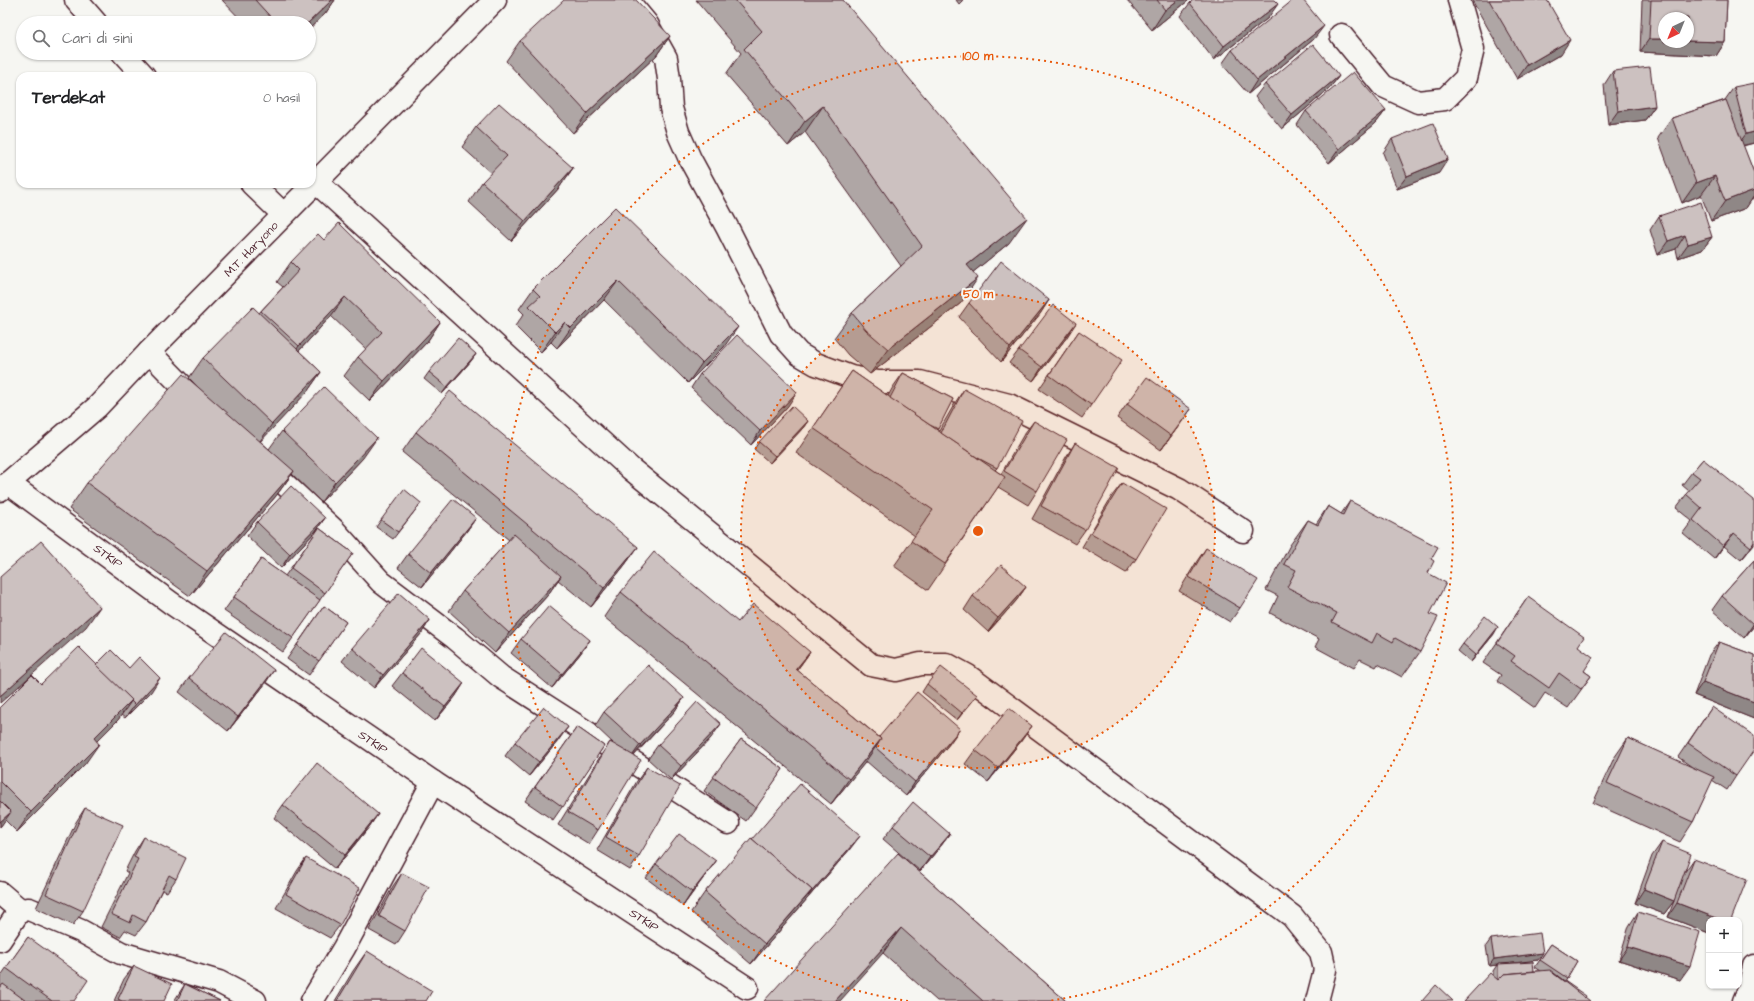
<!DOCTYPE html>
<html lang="id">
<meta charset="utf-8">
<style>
body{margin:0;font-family:"Architects Daughter",sans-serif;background:#f6f6f6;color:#202124}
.controls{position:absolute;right:12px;bottom:12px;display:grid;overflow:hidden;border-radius:8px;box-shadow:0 1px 3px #0004}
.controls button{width:36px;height:36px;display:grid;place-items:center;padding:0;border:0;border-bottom:1px solid #e0e0e0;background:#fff;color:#202124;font:20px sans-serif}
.compass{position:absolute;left:1658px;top:12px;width:36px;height:36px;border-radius:50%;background:#fff;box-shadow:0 1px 3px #0004;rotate:223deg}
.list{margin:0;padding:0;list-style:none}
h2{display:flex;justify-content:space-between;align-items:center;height:52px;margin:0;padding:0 16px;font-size:17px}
h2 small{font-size:13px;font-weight:400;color:#757577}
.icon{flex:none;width:22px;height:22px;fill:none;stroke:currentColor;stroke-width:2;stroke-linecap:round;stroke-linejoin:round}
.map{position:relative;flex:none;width:1754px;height:1001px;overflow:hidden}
.search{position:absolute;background:#fff;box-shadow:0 1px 3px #0004;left:16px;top:16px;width:300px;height:44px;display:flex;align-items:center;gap:10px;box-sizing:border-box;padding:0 14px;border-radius:22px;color:#757577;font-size:15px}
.panel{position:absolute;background:#fff;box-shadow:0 1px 3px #0004;left:16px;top:72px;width:300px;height:116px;border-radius:12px}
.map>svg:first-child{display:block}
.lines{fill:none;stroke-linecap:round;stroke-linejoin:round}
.minor-casing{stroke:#4a1f2b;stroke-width:25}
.highway-casing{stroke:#4a1f2b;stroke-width:25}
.minor{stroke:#f6f6f2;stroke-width:22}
.highway{stroke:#f6f6f2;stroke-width:22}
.wall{fill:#afa6a5;stroke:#4a1f2b}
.shaded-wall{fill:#8f8786;stroke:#4a1f2b}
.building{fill:#ccc1c0;stroke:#4a1f2b}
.ring{fill:none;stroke:#e8590c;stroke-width:2;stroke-dasharray:2 4}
.labels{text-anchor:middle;stroke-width:4;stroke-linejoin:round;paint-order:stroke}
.street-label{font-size:12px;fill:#4a1f2b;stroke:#f6f6f2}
.centre{fill:#e8590c;stroke:#f6f6f2;stroke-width:2}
.ring-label{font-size:12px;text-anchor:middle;font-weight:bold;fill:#e8590c;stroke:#f6f6f2;stroke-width:4;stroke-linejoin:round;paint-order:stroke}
</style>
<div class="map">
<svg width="1754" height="1001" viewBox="0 0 1754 1001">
<rect width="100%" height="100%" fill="#f6f6f2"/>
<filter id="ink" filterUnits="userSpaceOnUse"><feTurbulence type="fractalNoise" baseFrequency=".025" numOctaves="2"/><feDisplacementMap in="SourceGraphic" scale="8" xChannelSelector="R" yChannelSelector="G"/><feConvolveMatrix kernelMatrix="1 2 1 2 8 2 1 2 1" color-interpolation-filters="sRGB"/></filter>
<g filter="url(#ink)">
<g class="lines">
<g class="minor-casing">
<g id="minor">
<polyline points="76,0 96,23"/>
<polyline points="627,0 647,24 666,58 669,79 671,108 678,132 690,159 728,229 781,334 799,354 816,364 851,377 878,382 920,382 1009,405 1179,489 1243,531"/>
<polyline points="1341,35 1383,86 1418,102 1445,99 1466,78 1473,49 1459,0"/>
<polyline points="123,53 144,76"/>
<polyline points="316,182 631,469 871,665 896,670 921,664 946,664 968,676 1292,916 1321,952 1325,970 1317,1001"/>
<polyline points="252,184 283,214"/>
<polyline points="149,352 198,402"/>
<polyline points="262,463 335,531 381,582 455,638 501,677 728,823"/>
<polyline points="8,483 171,603 433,782 747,988"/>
<polyline points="0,893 20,910"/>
<polyline points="0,940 20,910 29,909 81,931 121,953 219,982 255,1001"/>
<polyline points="312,1001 344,948 433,782"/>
<polyline points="1744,1001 1749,989 1754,966"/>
</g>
</g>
<g class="highway-casing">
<polyline id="highway" points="0,490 97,407 149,352 495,0"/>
</g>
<use href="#minor" class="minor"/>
<use href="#highway" class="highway"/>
</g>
<g class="wall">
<polygon points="222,0 335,0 325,14 309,29 309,23 244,23"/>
<polygon points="696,0 843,0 1009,243 973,272 961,303 870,374 848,355 834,338 852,313 901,266 805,132 788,146 726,74 741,53"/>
<polygon points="956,0 963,0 959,4"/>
<polygon points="1127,0 1189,0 1152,30"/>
<polygon points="1474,0 1547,0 1561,54 1517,79 1473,2"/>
<polygon points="1643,0 1727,0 1725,42 1716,56 1640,52 1642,1"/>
<polygon points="1190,3 1268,18 1214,60 1180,16"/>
<polygon points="670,36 656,56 573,133 506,61 520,41"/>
<polygon points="1314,39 1248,94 1222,64 1232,50"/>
<polygon points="272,53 283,53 277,59"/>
<polygon points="1613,71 1655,106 1645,120 1608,125 1604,85"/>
<polygon points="1339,76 1329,89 1282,129 1255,97 1265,84"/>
<polygon points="1734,87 1754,143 1743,146 1754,173 1754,196 1746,208 1711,221 1701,195 1682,203 1658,138 1672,118 1725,100"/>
<polygon points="1386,110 1376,123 1329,163 1297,125 1306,111"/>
<polygon points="476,127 573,168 559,188 511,241 469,202 482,182 491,173 462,147"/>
<polygon points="1392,139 1439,173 1397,189 1383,153"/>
<polygon points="615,207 724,347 688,383 604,300 557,348 551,342 541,352 515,326 524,314 519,309 533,289"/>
<polygon points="1659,216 1712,237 1702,250 1678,258 1676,249 1658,255 1650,230"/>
<polygon points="324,240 440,322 427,342 370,401 344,376 358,357 366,349 331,316 299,351 321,372 307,392 260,441 269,449 282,431 363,458 321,502 292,474 276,496 190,596 69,509 87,483 206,395 189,378 203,358 259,313 283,287 277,282 291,262"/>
<polygon points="1049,300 1040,314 1001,362 959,317 969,303"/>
<polygon points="1079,331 1091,405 1082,418 1039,389"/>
<polygon points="1067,337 1033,381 1009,363 1019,350"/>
<polygon points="476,354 471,361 442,394 424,379 429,372"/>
<polygon points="852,371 888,396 893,387 903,373 953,399 937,430 939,431 955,403 964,389 997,468 995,470 1001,474 1024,434 1034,421 1037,491 1028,505 998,487 928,590 894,566 915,536 796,453"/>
<polygon points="700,374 788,406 751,445 691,388"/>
<polygon points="1127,404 1181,423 1161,450 1117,418"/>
<polygon points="808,421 803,428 770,463 754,449 759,442"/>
<polygon points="416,432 638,547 624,566 591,607 558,580 547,596 495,653 449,611 463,591 509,540 402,452"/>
<polygon points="1075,443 1085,530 1075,544 1032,519 1066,457"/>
<polygon points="1703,459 1754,545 1741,560 1724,546 1714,559 1683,533 1692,521 1676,508 1689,491 1682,485 1692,472"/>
<polygon points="1122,483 1136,559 1126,573 1082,547 1112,496"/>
<polygon points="1350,501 1431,559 1428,573 1430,614 1420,652 1402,677 1378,664 1376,667 1360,659 1354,668 1315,647 1319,639 1270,613 1278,596 1266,590 1290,545 1308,520 1316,524 1328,506 1341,514"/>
<polygon points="421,503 393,539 376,527 381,520"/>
<polygon points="325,518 315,532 281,568 247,536 257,522"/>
<polygon points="476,518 466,532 422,587 398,568 408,554"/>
<polygon points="319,528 353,553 283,652 224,611 261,559 285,576"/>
<polygon points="1206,548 1240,608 1230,622 1179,591 1197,561"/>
<polygon points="1754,560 1754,626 1744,638 1712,610 1722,596"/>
<polygon points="1026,587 1016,601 988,632 964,610 973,596"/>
<polygon points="621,592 738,622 810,652 797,670 879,737 950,743 906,796 866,761 831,804 604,617"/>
<polygon points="1528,597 1578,646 1584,671 1591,676 1568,708 1545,693 1535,708 1497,681 1501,675 1483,663"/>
<polygon points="324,606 346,622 309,675 287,659"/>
<polygon points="430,620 421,634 374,688 342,661 352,648"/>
<polygon points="1494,634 1471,662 1458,651 1463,644"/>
<polygon points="521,639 590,640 580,654 552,688 511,653"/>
<polygon points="1719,642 1754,655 1754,719 1694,695 1709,655"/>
<polygon points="96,665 151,692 125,718 121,715 118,720 97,741 85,764 17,832 5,820 0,827 0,707 41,684"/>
<polygon points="402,673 464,683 455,697 435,721 392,686"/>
<polygon points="189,678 265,684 228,731 179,692"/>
<polygon points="927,684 977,695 957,720 922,692"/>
<polygon points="684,698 674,712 634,756 598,830 589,844 558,825 601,755 610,742 613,743 595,726 604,712"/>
<polygon points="1712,707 1736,776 1727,790 1712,780 1693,822 1680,842 1593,803 1614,758 1628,738 1696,770 1678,757"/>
<polygon points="577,727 604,746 553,820 525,801"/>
<polygon points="711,738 671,780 648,759 658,745"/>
<polygon points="741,739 783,769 746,821 704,791"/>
<polygon points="1022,740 988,782 965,764 975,750"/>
<polygon points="558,741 529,776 505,756 515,742"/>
<polygon points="647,767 639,856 630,870 597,850 637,781"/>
<polygon points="283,805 378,814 369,827 335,869 274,818"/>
<polygon points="85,808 83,911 73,925 36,908 76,822"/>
<polygon points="893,826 950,834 940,847 920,871 883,839"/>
<polygon points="144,837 176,879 167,892 162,890 146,922 136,935 125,930 120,937 101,927 128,873 125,871 135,851"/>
<polygon points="752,839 850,849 751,964 691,912 705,892"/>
<polygon points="1662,842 1684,873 1694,859 1709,920 1709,933 1668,917 1674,901 1664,914 1635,903 1652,856"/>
<polygon points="898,853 1066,1001 937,1001 883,953"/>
<polygon points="306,858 340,925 330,938 276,908 297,871"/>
<polygon points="716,861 683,906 646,878 656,864"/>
<polygon points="402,873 405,931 396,945 369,930 393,886"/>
<polygon points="1638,912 1680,980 1619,960 1629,926"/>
<polygon points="28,937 74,1001 0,1001 1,986 0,985 0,977"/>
<polygon points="1491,939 1538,960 1509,963 1534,971 1541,971 1535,967 1551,944 1577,961 1565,981 1464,1001 1493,976 1493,971 1497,965 1489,966 1486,946"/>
<polygon points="367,951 426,1001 335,1001 353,971"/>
<polygon points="134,966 164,1001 114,1001 124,979"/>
<polygon points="185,984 220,1001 174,1001"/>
</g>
<g class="shaded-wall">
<polygon points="332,0 335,0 325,14 309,29 309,23 308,23"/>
<polygon points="1178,0 1189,0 1152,30 1165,10"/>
<polygon points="1278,4 1268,18 1214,60 1224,46"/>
<polygon points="1324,26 1314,39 1248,94 1257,80"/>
<polygon points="670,36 656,56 573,133 587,113"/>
<polygon points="1649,39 1664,39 1664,42 1688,42 1688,41 1725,42 1716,56 1640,52"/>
<polygon points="1570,40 1561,54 1517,79 1527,65"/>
<polygon points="281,53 283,53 277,59"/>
<polygon points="1339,76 1329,89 1282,129 1292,115"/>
<polygon points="823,106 805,132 788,146 805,121"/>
<polygon points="1655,106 1645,120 1608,125 1618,111"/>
<polygon points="1386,110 1376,123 1329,163 1339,149"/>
<polygon points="1754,132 1754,143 1736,147 1746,134"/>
<polygon points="1448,159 1439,173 1397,189 1407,176"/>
<polygon points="573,168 559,188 511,241 525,221"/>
<polygon points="1715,176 1701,195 1682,203 1696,183"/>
<polygon points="1754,190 1754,196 1746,208 1711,221 1725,201"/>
<polygon points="1027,218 1009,243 950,291 967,265"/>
<polygon points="1685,235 1676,249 1658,255 1668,241"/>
<polygon points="1712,237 1702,250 1678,258 1688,244"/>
<polygon points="978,278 961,303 870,374 888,349"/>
<polygon points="618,281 604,300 557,348 571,328"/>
<polygon points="345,297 331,316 285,366 299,346"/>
<polygon points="1049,300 1040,314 1001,362 1010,348"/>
<polygon points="440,322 427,342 370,401 384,381"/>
<polygon points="565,322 551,342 541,352 555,332"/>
<polygon points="1076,323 1067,337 1033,381 1042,367"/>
<polygon points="738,327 724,347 688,383 702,363"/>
<polygon points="476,354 471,361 442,394 447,387"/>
<polygon points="321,372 307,392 258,444 272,424"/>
<polygon points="797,392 788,406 751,445 760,431"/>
<polygon points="1191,409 1181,423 1161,450 1171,436"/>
<polygon points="808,421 803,428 770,463 775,456"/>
<polygon points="377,438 363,458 321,502 335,482"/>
<polygon points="294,471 276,496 190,596 207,571"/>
<polygon points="325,518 315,532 281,568 290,554"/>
<polygon points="476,518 466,532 422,587 431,573"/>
<polygon points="1734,533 1714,559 1723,546"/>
<polygon points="1754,542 1754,545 1741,560 1751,547"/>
<polygon points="638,547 624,566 591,607 604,588"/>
<polygon points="561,576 547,596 495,653 509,633"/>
<polygon points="1026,587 1016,601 988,632 998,618"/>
<polygon points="100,607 86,627 0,703 0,696"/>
<polygon points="430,620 421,634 374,688 383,675"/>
<polygon points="1754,623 1754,626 1744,638"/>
<polygon points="1498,627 1494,634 1471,662 1476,655"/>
<polygon points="590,640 580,654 552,688 562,674"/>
<polygon points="810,652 792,677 796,669"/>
<polygon points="274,670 265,684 228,731 238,717"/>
<polygon points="160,678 151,692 125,718 135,705"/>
<polygon points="1703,682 1754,702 1754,719 1694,695"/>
<polygon points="464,683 455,697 435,721 445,707"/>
<polygon points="977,695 972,702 957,720 962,713"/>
<polygon points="684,698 674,712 630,759 640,745"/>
<polygon points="132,700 118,720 80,758 94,738"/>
<polygon points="721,724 711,738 671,780 681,766"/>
<polygon points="1032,726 1022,740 988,782 998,768"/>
<polygon points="568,727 558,741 529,776 539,762"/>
<polygon points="960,729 950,743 906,796 915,782"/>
<polygon points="881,739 864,764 831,804 849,779"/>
<polygon points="99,744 85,764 17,832 31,812"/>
<polygon points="11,812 1,826 0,827 0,822"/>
<polygon points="378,814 369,827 335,869 345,855"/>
<polygon points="950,834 940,847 920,871 930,857"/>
<polygon points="860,836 850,849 751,964 765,944"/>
<polygon points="716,861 706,874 683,906 692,892"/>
<polygon points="1644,889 1674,901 1664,914 1635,903"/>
<polygon points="1677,903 1721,920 1709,920 1709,933 1668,917"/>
<polygon points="901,928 883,953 840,1001 835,1001"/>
<polygon points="1628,947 1690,966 1680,980 1619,960"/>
<polygon points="1543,953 1538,960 1489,966 1494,959"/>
</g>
<g class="building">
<polygon points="255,0 332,0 308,23 276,23"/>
<polygon points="564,0 636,0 670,36 587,113 520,41"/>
<polygon points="735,0 843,0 1027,218 967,265 978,278 888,349 866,330 852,313 922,246 823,106 805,121 744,49 762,31"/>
<polygon points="1157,0 1178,0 1165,10"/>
<polygon points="1193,0 1274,0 1278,4 1224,46 1190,3"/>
<polygon points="1293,0 1303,0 1324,26 1257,80 1232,50"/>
<polygon points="1489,0 1547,0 1570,40 1527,65"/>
<polygon points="1651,0 1727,0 1725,42 1688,41 1688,18 1664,18 1664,39 1649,39"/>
<polygon points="1313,44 1339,76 1292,115 1265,84"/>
<polygon points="1650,67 1655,106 1618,111 1613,71"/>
<polygon points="1353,72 1386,110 1339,149 1306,111"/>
<polygon points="1754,83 1754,132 1746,134 1734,87"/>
<polygon points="1726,100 1754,173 1754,190 1725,201 1715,176 1696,183 1672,118"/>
<polygon points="499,103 573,168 525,221 482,182 507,156 476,127"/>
<polygon points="1433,123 1448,159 1407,176 1392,139"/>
<polygon points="1701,202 1712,237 1688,244 1685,235 1668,241 1659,216"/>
<polygon points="615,207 738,327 702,363 618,281 571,328 565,322 555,332 529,306 540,296 533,289"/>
<polygon points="339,223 440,322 384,381 358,357 382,332 345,297 299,346 261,311 299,270 291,262 318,234 324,240"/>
<polygon points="1001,261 1049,300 1010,348 969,303"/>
<polygon points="1053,305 1076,323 1042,367 1019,350"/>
<polygon points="253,307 321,372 272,424 203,358"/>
<polygon points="1079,331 1122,360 1091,405 1049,375"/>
<polygon points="737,335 797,392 760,431 700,374"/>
<polygon points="458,338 476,354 447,387 429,372"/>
<polygon points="852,371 1005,477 945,564 911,541 933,510 813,428"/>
<polygon points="903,373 953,399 938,429 930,425 890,398"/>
<polygon points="183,374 294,471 207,571 87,483"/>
<polygon points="1147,377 1191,409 1171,436 1127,404"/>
<polygon points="324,387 377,438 335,482 282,431"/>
<polygon points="964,389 1022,421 997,468 978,458 941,433"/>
<polygon points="450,391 638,547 604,588 416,432"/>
<polygon points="792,406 808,421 775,456 759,442"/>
<polygon points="1034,421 1067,440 1037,491 1004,471"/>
<polygon points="1075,443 1119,468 1085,530 1041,506"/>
<polygon points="1703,459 1754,500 1754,542 1751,547 1734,533 1723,546 1693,520 1702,508 1686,494 1700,478 1692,472"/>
<polygon points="1122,483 1166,509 1136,559 1091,533"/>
<polygon points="291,486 325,518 290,554 257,522"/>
<polygon points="404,489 421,503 398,532 381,520"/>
<polygon points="453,499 476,518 431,573 408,554"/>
<polygon points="1350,501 1438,547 1431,559 1434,561 1428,573 1446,583 1430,614 1438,617 1420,652 1395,638 1393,642 1377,633 1372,643 1332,622 1337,613 1287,587 1296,570 1284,564 1308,520 1318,525 1328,506 1343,515"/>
<polygon points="319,528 353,553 325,593 291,568"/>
<polygon points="514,534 561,576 509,633 463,591"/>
<polygon points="41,541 100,607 0,696 0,577"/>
<polygon points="1206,548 1258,580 1240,608 1189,577"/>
<polygon points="654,552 738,622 753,604 810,652 796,669 881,739 849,779 621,592"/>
<polygon points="261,559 320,600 293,638 234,597"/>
<polygon points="1754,560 1754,623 1753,624 1722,596"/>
<polygon points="1001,565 1026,587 998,618 973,596"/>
<polygon points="399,593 430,620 383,675 352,648"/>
<polygon points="1528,597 1584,637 1578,646 1593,657 1584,671 1591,676 1581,689 1559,673 1549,688 1511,661 1515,656 1497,643"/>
<polygon points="324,606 346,622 319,661 297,645"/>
<polygon points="549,606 590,640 562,674 521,639"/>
<polygon points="1485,616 1498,627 1476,655 1463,644"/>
<polygon points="226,632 274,670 238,717 189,678"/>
<polygon points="1719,642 1754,655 1754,702 1703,682"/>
<polygon points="79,647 132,700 94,738 99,744 31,812 0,781 0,707 32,675 41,684"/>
<polygon points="421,648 464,683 445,707 402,673"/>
<polygon points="111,650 129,668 139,657 160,678 135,705 131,701 132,700 96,665"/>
<polygon points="648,665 684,698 640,745 604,712"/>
<polygon points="941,667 977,695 962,713 927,684"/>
<polygon points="917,692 960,729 915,782 876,748 881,739 879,737"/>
<polygon points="697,702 721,724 681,766 658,745"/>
<polygon points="544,707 568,727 539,762 515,742"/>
<polygon points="1712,707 1754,736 1754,750 1736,776 1688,743"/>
<polygon points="1009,708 1032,726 998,768 975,750"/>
<polygon points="577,727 604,746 563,807 535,787"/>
<polygon points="1628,738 1714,777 1693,822 1607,783"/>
<polygon points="741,739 783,769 756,808 713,777"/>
<polygon points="610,742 641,760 598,830 568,812"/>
<polygon points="317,763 378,814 345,855 283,805"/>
<polygon points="647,767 680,786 639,856 606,837"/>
<polygon points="800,784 860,836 808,896 812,890 752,839"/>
<polygon points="0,801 11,812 0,822"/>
<polygon points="913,802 950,834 930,857 893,826"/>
<polygon points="85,808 123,825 83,911 46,894"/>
<polygon points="679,834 716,861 692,892 656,864"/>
<polygon points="144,837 186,858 176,879 169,875 146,922 133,915 130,923 111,914 138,859 134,857"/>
<polygon points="751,838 812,890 765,944 705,892"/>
<polygon points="1662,842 1691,854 1674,901 1644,889"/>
<polygon points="898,853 1066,1001 983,1001 901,928 835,1001 764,1001"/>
<polygon points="306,858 360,888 340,925 286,894"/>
<polygon points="1694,859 1747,879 1731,920 1721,920 1677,903"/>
<polygon points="402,873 429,887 405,931 379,916"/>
<polygon points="1638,912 1700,932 1690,966 1628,947"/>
<polygon points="1540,933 1543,953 1494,959 1491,939"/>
<polygon points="28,937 88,980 74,1001 52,1001 6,968"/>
<polygon points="1551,944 1577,961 1567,978 1540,960"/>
<polygon points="367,951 432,991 426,1001 337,1001"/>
<polygon points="1533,962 1534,971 1504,974 1498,980 1498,964"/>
<polygon points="134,966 172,984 164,1001 122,1001 118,999"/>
<polygon points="1550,970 1590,1001 1464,1001 1490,973 1498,980 1504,974"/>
<polygon points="1553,973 1586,996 1585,998"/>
<polygon points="3,984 26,1001 0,1001 0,988"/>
<polygon points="185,984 220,1001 177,1001"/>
<polygon points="1436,985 1453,1001 1422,1001"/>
</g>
</g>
<circle cx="978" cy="531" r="237" fill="#e8590c" fill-opacity=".12"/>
<g class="ring">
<circle cx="978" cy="531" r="237"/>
<path d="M908 1001A475 475 0 1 1 1048 1001"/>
</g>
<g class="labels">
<g class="street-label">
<text transform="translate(251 249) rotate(-46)" y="4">M.T. Haryono</text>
<text transform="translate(108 556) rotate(36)" y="4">STKIP</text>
<text transform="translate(373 742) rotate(34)" y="4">STKIP</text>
<text transform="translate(644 920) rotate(33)" y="4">STKIP</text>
</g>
</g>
<circle cx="978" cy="531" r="6" class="centre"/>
<g class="ring-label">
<text x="978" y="60">100 m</text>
<text x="978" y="298">50 m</text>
</g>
</svg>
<div class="controls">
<button>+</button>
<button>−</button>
</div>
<svg class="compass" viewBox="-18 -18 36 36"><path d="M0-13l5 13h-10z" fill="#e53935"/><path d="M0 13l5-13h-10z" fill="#757577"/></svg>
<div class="search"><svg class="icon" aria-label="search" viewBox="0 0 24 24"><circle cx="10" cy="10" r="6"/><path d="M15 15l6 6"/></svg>Cari di sini</div>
<section class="panel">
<h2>Terdekat<small>0 hasil</small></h2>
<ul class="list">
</ul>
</section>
</div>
